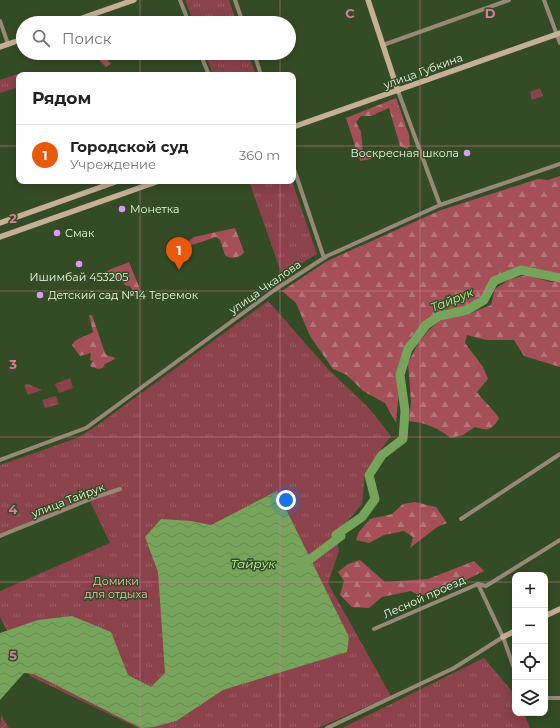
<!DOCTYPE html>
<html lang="ru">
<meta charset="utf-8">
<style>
body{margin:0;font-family:Montserrat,sans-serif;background:#f2f2f2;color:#222}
.controls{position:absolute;right:12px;bottom:12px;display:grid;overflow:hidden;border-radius:8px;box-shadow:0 2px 10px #0003}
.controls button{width:36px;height:36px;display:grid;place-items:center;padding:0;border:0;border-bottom:1px solid #e0e0e0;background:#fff;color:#222;font:20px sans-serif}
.you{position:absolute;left:286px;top:500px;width:14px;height:14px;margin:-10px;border:3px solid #fff;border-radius:50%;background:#1a73e8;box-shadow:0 0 0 6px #1a73e833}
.badge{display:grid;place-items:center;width:26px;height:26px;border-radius:50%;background:#ea580c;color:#fff;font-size:13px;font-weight:700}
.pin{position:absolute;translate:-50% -33px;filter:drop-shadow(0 1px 2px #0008)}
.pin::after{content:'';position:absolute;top:21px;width:14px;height:12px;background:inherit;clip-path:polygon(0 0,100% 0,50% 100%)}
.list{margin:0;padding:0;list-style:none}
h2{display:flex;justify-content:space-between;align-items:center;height:52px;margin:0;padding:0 16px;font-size:17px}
h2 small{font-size:13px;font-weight:400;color:#767676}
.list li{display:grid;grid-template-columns:26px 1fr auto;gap:12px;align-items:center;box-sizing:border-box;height:60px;padding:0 16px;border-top:1px solid #e0e0e0}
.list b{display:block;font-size:15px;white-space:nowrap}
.list p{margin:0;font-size:13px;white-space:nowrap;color:#767676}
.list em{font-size:13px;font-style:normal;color:#767676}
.icon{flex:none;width:22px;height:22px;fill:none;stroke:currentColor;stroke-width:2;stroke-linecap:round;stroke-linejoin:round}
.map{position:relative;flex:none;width:560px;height:728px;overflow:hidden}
.search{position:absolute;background:#fff;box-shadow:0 2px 10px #0003;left:16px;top:16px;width:280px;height:44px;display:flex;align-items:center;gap:10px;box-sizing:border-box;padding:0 14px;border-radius:22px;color:#767676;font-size:15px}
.panel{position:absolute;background:#fff;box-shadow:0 2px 10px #0003;left:16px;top:72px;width:280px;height:112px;border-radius:8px}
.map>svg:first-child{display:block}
.grass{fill:#8b424a}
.forest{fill:url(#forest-firs)}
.park{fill:url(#park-tufts)}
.garden{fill:url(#garden-furrows)}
.water{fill:url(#water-waves)}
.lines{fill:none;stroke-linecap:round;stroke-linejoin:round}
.river{stroke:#76a45b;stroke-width:9}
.street{stroke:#978978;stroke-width:4}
.secondary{stroke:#c5b094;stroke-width:5.5}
.grid{fill:none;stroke:#d47d98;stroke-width:1;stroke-opacity:0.55}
.poi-dot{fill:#da9af7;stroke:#344c26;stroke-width:1.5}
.labels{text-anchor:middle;stroke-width:3;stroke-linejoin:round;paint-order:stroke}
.street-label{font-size:11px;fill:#eaf9e2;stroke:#344c26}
.poi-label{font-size:11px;fill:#eaf9e2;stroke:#344c26;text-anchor:start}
.park-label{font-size:11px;fill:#ffb6ba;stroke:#344c26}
.water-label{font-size:12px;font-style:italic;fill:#bbf997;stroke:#344c26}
.grid-label{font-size:13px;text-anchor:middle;font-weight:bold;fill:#d47d98;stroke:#344c26;stroke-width:3;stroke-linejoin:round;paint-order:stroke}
</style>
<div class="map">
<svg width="560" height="728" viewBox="0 0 560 728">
<defs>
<pattern id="forest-firs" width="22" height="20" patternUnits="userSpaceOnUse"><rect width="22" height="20" fill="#a55059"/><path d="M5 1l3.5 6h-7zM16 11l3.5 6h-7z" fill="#b67378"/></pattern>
<pattern id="park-tufts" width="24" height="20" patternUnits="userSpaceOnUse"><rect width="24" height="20" fill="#8b424a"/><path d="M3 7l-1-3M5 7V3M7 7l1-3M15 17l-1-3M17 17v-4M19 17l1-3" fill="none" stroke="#9c5e64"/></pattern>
<pattern id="garden-furrows" width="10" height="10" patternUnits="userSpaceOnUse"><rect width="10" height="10" fill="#8b424a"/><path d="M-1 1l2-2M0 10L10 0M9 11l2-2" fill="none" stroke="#9c5e64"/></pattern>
<pattern id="water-waves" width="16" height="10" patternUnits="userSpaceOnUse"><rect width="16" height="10" fill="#76a45b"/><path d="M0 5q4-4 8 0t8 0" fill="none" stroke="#688954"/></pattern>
</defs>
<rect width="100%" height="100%" fill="#344c26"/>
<polygon class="grass" points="70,378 73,388 59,393 55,384"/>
<g class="forest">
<polygon points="103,55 111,64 106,67 100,61"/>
<polygon points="396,98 409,135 410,146 407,149 400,146 389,108 371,116 361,116 356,122 361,132 363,152 372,155 371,159 360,161 346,118"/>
<polygon points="560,176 560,275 521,268 499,276 489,284 485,296 470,304 458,308 438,311 423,324 410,338 402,358 396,423 385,403 363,391 347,375 333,369 310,336 296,303 282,291 327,261 441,210 538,179 548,180"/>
<path d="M235,228L244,252C240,258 231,260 225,255L220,240L216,237L189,246V241L194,237Z"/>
<polygon points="129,262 144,299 136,300 130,286 126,286 122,281 117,282 112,277 105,275 104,272"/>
<path d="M527,275L550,282H560V367L524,356L514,340H486L467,335L465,343L483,367L488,379L477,392C483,401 495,410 499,419C490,431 489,431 475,427L463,435L451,438C438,428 426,423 409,421L411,402L408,363L419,342L429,330L443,318L469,314L491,305L495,289L510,279Z"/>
<path d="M89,315H92L105,353L108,356L114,357L115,359L105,364L103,368L98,369L90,366L93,361L90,360L91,353L80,356L72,345C76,337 86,337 93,332Z"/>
<polygon points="415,502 436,507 447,523 437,527 410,548 413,537 404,531 384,535 369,543 356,540 359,532 370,519 392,514 403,504"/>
<polygon points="360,560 385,582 428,579 474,561 484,571 462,582 420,596 411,591 382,597 369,608 352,607 340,595 344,581 338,572 348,564"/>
</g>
<g class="park">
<polygon points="185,0 229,0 237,23 194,23"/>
<polygon points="205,53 248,53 256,75 213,75"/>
<polygon points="18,74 19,87 0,93 0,80"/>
<polygon points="540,88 543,96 532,100 530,92"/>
<polygon points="249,181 292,181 317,254 282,275"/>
<polygon points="268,301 328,369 368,407 391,436 365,472 362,504 336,535 339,551 328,583 391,696 318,728 138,728 30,676 0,617 0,591 110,543 89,499 0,535 0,465 77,438 95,427"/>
<polygon points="28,384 42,390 28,395 24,385"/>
<polygon points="56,396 59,404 45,408 42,400"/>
<polygon points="484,658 515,695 515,713 524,713 530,728 342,728"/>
</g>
<polygon class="garden" points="1,715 9,728 0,728"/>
<polygon class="water" points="277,491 349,637 347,652 223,690 176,721 154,727 141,728 34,674 24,673 0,700 0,633 38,620 72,616 111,632 128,675 151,687 165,673 158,572 145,537 161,519 191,521 211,525"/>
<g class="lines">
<polyline class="river" points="301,566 341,536 336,535 362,517 375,499 369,475 382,455 403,439 405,411 400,375 408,349 426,325 439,316 467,310 484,300 494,281 521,270 560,278"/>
<g class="street">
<polyline points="180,0 189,23"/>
<polyline points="235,0 243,23"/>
<polyline points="544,0 560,43"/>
<polyline points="0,21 8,44"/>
<polyline points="383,45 509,0"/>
<polyline points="200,53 209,75"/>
<polyline points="254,53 261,75"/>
<polyline points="398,91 440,205"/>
<polyline points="293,166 324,258"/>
<polyline points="0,460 86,428 276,289 327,256 440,205 560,164"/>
<polyline points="461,519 560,454"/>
<polyline points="0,536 93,498 120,489"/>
<polyline points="478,584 503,637 515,671"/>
<polyline points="374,629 478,584 486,586 560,540"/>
<polyline points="545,698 560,698"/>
<polyline points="327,728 454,668 503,637"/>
</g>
<g class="secondary">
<polyline points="368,0 398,91"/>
<polyline points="68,23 134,0"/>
<polyline points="0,47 23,39"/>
<polyline points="293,127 560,33"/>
<polyline points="0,223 118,181"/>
<polyline points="0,237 159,181"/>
<polyline points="545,616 560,609"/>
<polyline points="503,637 515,631"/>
</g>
</g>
<path class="grid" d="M140,0V23M280,0V23M420,0V728M140,53V75M280,53V75M0,146H19M293,146H560M140,181V728M280,181V728M0,291H560M0,437H560M0,582H515M545,582H560"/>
<g class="poi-dot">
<circle cx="467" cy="153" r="4"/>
<circle cx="122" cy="209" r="4"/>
<circle cx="57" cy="233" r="4"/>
<circle cx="79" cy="264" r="4"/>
<circle cx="40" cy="295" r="4"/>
</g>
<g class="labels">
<g class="street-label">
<text transform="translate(423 71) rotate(-20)" y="4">улица Губкина</text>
<text transform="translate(265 287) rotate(-35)" y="4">улица Чкалова</text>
<text transform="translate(68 500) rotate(-21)" y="4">улица Тайрук</text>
<text transform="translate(424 597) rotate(-24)" y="4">Лесной проезд</text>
</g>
<g class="poi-label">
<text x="459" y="157" text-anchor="end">Воскресная школа</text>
<text x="130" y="213">Монетка</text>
<text x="65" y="237">Смак</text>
<text x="79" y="281" text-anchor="middle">Ишимбай 453205</text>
<text x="48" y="299">Детский сад №14 Теремок</text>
</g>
<g class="park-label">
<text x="116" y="585">Домики<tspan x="116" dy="13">для отдыха</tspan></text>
</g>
<g class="water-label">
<text transform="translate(452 300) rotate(-22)" y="4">Тайрук</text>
<text x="253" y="568">Тайрук</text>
</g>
</g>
<g class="grid-label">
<text x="350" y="18">C</text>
<text x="490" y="18">D</text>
<text x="13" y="223">2</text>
<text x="13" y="369">3</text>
<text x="13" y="514">4</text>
<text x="13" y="660">5</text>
</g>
</svg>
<div class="controls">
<button>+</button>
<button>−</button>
<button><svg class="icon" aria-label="locate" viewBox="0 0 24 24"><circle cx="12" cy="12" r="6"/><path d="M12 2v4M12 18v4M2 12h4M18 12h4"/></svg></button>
<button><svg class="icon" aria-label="layers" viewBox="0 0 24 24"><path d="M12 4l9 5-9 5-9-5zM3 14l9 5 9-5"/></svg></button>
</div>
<div class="you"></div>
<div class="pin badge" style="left:179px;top:270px">1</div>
<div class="search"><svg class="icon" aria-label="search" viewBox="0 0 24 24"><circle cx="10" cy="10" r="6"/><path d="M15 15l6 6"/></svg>Поиск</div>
<section class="panel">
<h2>Рядом<small></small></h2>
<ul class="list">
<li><span class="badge">1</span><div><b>Городской суд</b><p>Учреждение</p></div><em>360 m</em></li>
</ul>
</section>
</div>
